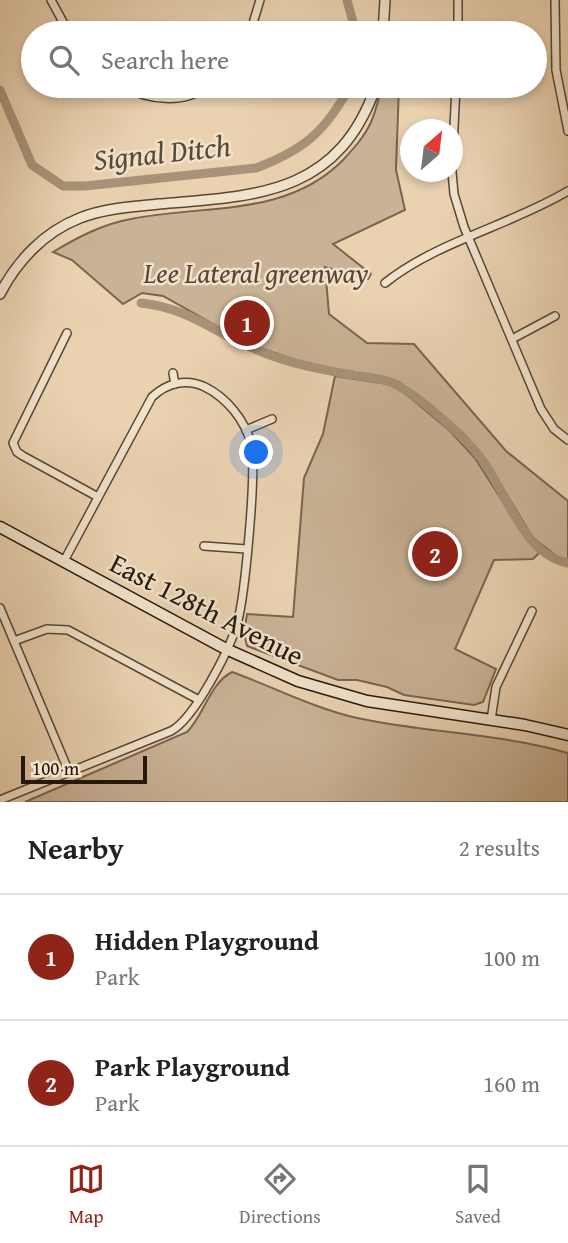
<!DOCTYPE html>
<style>
body{margin:0;font-family:"Gentium Book Plus",serif;background:#f2f2f2;color:#222}
.compass{position:absolute;left:400px;top:119px;width:63px;height:63px;border-radius:50%;background:#fff;box-shadow:0 4px 10px #0003;rotate:28deg}
.scale{position:absolute;left:21px;bottom:18px;width:126px;box-sizing:border-box;padding-left:7px;border:4px solid #27180b;border-top:0;font-size:19px;line-height:24px;white-space:nowrap;color:#27180b;-webkit-text-stroke:5px #f1e2cc;paint-order:stroke}
.you{position:absolute;left:257px;top:453px;width:24px;height:24px;margin:-18px;border:5px solid #fff;border-radius:50%;background:#1a73e8;box-shadow:0 0 0 10px #1a73e833}
.badge{display:grid;place-items:center;width:46px;height:46px;border-radius:50%;background:#8f2418;color:#fff;font-size:23px;font-weight:700}
.pin{position:absolute;translate:-50% -50%;border:4px solid #fff;box-shadow:0 2px 7px #0006}
.list{margin:0;padding:0;list-style:none}
h2{display:flex;justify-content:space-between;align-items:center;height:91px;margin:0;padding:0 28px;font-size:30px}
h2 small{font-size:23px;font-weight:400;color:#767676}
.list li{display:grid;grid-template-columns:46px 1fr auto;gap:21px;align-items:center;box-sizing:border-box;height:126px;padding:0 28px;border-top:2px solid #e0e0e0}
.list b{display:block;font-size:26px;white-space:nowrap}
.list p{margin:0;font-size:23px;white-space:nowrap;color:#767676}
.list em{font-size:23px;font-style:normal;color:#767676}
.icon{flex:none;width:38px;height:38px;fill:none;stroke:currentColor;stroke-width:2;stroke-linecap:round;stroke-linejoin:round}
.map{position:relative;flex:none;width:568px;height:802px;overflow:hidden}
.search{position:absolute;background:#fff;box-shadow:0 4px 10px #0003;left:21px;right:21px;top:21px;height:77px;display:flex;align-items:center;gap:18px;box-sizing:border-box;padding:0 24px;border-radius:38px;color:#767676;font-size:26px}
.sheet{height:343px;background:#fff}
nav{display:flex;justify-content:space-around;align-items:center;box-sizing:border-box;height:98px;border-top:2px solid #e0e0e0;background:#fff;font-size:19px;color:#767676}
nav a{display:grid;justify-items:center;gap:4px}
nav .on{color:#8f2418}
.map>svg:first-child{display:block}
.green{fill:#c9b295;stroke:#786550;stroke-width:2}
.lines{fill:none;stroke-linecap:round;stroke-linejoin:round}
.canal{stroke:#a89379;stroke-width:9}
.minor-casing{stroke:#584634;stroke-width:10}
.tertiary-casing{stroke:#584634;stroke-width:12}
.secondary-casing{stroke:#27180b;stroke-width:13}
.minor{stroke:#f1e2cc;stroke-width:7}
.tertiary{stroke:#f1e2cc;stroke-width:9}
.secondary{stroke:#f1e2cc;stroke-width:10}
.labels{text-anchor:middle;stroke-width:5;stroke-linejoin:round;paint-order:stroke}
.park-label{font-size:28px;font-style:italic;fill:#584634;stroke:#f1e2cc}
.street-label{font-size:28px;fill:#27180b;stroke:#f1e2cc}
.water-label{font-size:30px;font-style:italic;fill:#5b4937;stroke:#f1e2cc}
</style>
<div class="map">
<svg width="568" height="802" viewBox="0 0 568 802">
<rect width="100%" height="100%" fill="#ead2b1"/>
<filter id="stains"><feTurbulence type="fractalNoise" baseFrequency=".00286" numOctaves="4"/><feColorMatrix values="0 0 0 0 .2 0 0 0 0 .09 0 0 0 0 .02 0 0 0 .5 -.17"/></filter>
<radialGradient id="worn" r=".72"><stop offset=".6" stop-color="#630" stop-opacity="0"/><stop offset="1" stop-color="#630" stop-opacity=".3"/></radialGradient>
<g class="green">
<path d="M382,86H399L396,170L405,210L333,244L371,274L368,279L325,267L329,314L367,343L414,344L506,451L568,501V560L559,558L533,538L493,472L463,433L399,382L304,363L247,343L163,296L142,293L123,304L72,260L53,252C78,237 103,224 131,219C204,204 286,218 343,160C354,148 365,136 371,122C376,111 379,97 382,86Z"/>
<polygon points="335,376 395,385 449,430 475,458 526,538 541,551 533,559 494,560 455,649 496,669 483,702 474,705 404,695 387,687 357,680 338,680 247,646 244,633 247,614 293,617 304,478 323,434"/>
<path d="M232,672C274,687 313,708 357,718C427,733 499,733 568,753V802H25L187,732C204,715 210,683 232,672Z"/>
</g>
<g class="lines">
<g class="canal">
<polyline points="347,0 356,33"/>
<path d="M0,90L32,165L63,186H85L256,168C304,150 326,131 350,86"/>
<path d="M141,303C187,308 209,329 250,347C283,362 317,369 353,375"/>
<path d="M358,376C369,377 385,379 395,384C421,398 463,435 481,458C506,491 523,555 568,563"/>
</g>
<g class="minor-casing">
<g id="minor">
<polyline points="51,0 69,33"/>
<polyline points="555,0 556,70 568,131"/>
<polyline points="250,33 260,0"/>
<polyline points="458,33 458,0"/>
<path d="M123,86C147,100 184,105 207,86"/>
<polyline points="452,169 456,86"/>
<polyline points="452,172 454,194 464,227 541,409 554,429 568,440"/>
<path d="M385,283C438,241 509,226 568,191"/>
<polyline points="67,333 13,443 17,452 23,456 98,497"/>
<polyline points="512,339 555,316"/>
<polyline points="173,373 175,384"/>
<polyline points="246,430 272,419"/>
<polyline points="204,546 246,549"/>
<polyline points="0,608 69,772"/>
<polyline points="14,641 47,629 68,630 199,700"/>
<polyline points="491,720 496,687 532,611"/>
<path d="M0,800L171,731C194,719 229,651 237,624C245,596 257,470 251,444C245,420 227,398 205,387C186,378 167,383 152,397L64,561"/>
</g>
</g>
<g class="tertiary-casing">
<g id="tertiary">
<polyline points="383,33 385,0"/>
<path d="M0,294C17,261 44,232 80,218C105,208 132,207 159,204C257,196 338,195 376,86"/>
</g>
</g>
<g class="secondary-casing">
<polyline id="secondary" points="0,527 226,649 298,681 367,701 525,725 568,735"/>
</g>
<use href="#minor" class="minor"/>
<use href="#tertiary" class="tertiary"/>
<use href="#secondary" class="secondary"/>
</g>
<g class="labels">
<g class="park-label">
<text x="256" y="283">Lee Lateral greenway</text>
</g>
<g class="street-label">
<text transform="translate(207 609) rotate(27)" y="10">East 128th Avenue</text>
</g>
<g class="water-label">
<text transform="translate(162 153) rotate(-6)" y="10">Signal Ditch</text>
</g>
</g>
<rect width="100%" height="100%" filter="url(#stains)"/>
<rect width="100%" height="100%" fill="url(#worn)"/>
</svg>
<svg class="compass" viewBox="-18 -18 36 36"><path d="M0-13l5 13h-10z" fill="#e53935"/><path d="M0 13l5-13h-10z" fill="#767676"/></svg>
<div class="scale">100 m</div>
<div class="you"></div>
<div class="pin badge" style="left:247px;top:323px">1</div>
<div class="pin badge" style="left:435px;top:554px">2</div>
<div class="search"><svg class="icon" aria-label="search" viewBox="0 0 24 24"><circle cx="10" cy="10" r="6"/><path d="M15 15l6 6"/></svg>Search here</div>
</div>
<section class="sheet">
<h2>Nearby<small>2 results</small></h2>
<ul class="list">
<li><span class="badge">1</span><div><b>Hidden Playground</b><p>Park</p></div><em>100 m</em></li>
<li><span class="badge">2</span><div><b>Park Playground</b><p>Park</p></div><em>160 m</em></li>
</ul>
</section>
<nav>
<a class="on"><svg class="icon" aria-label="map" viewBox="0 0 24 24"><path d="M3 6l6-2 6 2 6-2v14l-6 2-6-2-6 2zM9 4v14M15 6v14"/></svg>Map</a>
<a><svg class="icon" aria-label="directions" viewBox="0 0 24 24"><path d="M12 3l9 9-9 9-9-9zM9 14v-3h6M13 9l2 2-2 2"/></svg>Directions</a>
<a><svg class="icon" aria-label="saved" viewBox="0 0 24 24"><path d="M7 4h10v16l-5-4-5 4z"/></svg>Saved</a>
</nav>
